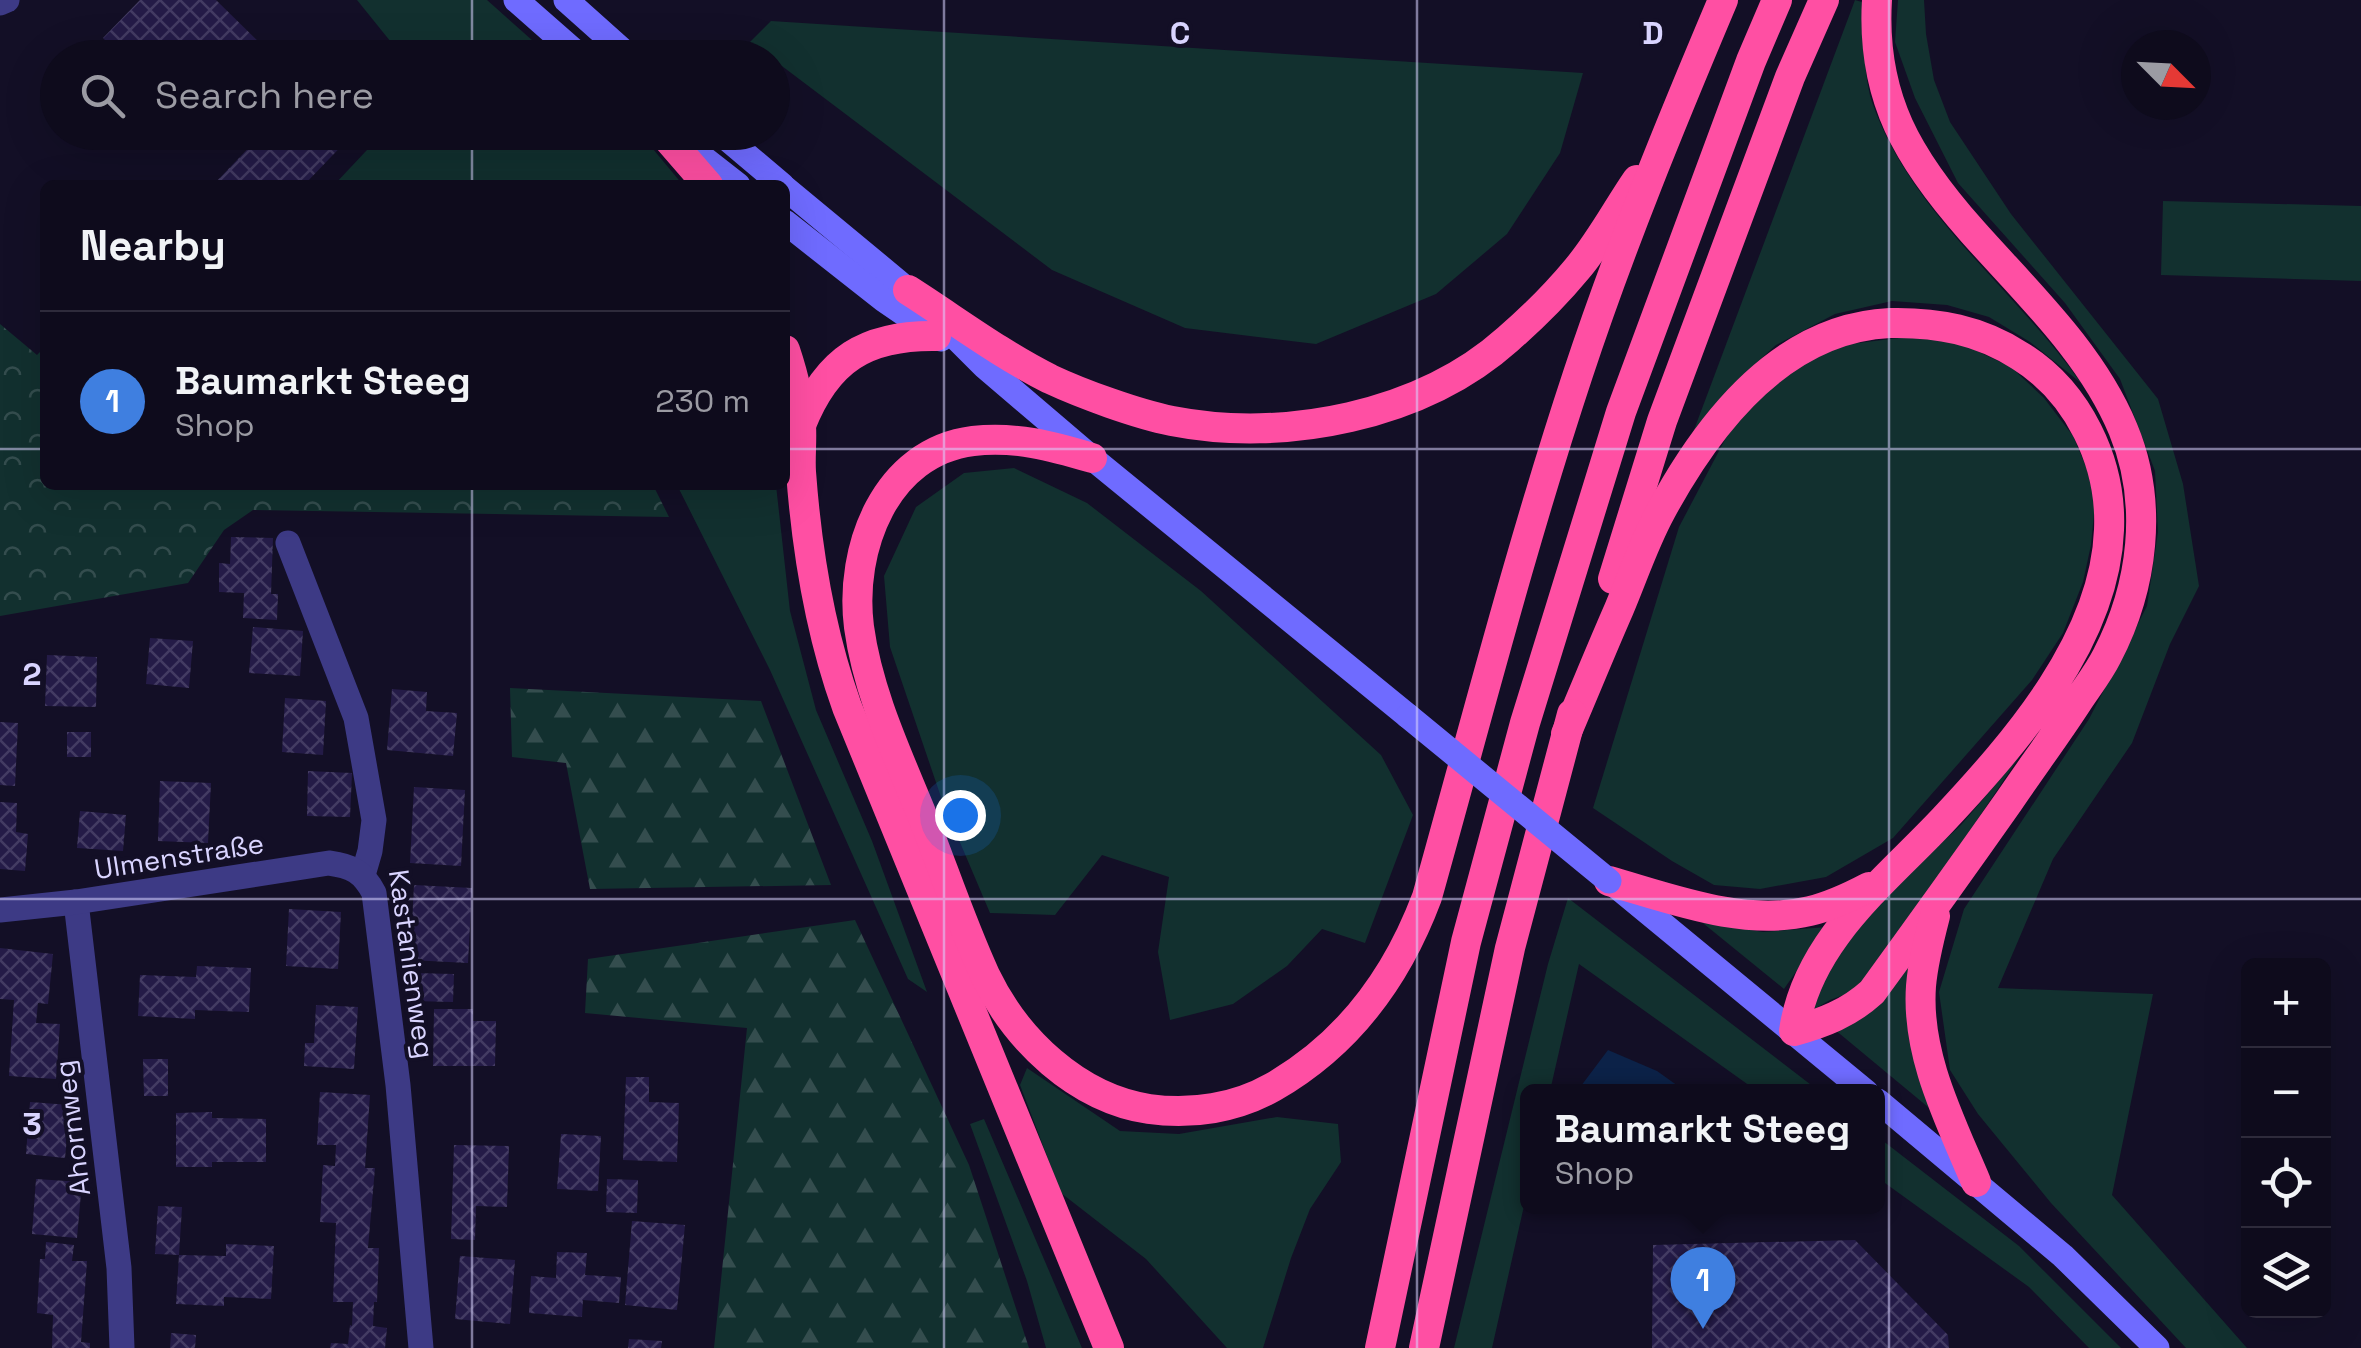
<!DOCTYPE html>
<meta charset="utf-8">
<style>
body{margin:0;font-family:"Space Grotesk",sans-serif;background:#1c1929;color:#f1f3f6}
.controls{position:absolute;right:30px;bottom:30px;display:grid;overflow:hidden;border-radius:15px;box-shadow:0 10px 40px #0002}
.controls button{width:90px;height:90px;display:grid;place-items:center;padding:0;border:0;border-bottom:2px solid #2e2b3b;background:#0e0b1c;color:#f1f3f6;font:50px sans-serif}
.compass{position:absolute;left:2121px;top:30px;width:90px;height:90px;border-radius:50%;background:#0e0b1c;box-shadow:0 10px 40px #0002;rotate:114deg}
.you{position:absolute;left:960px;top:815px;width:35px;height:35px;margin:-25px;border:8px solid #fff;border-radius:50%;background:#1a73e8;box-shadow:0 0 0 15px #1a73e833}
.badge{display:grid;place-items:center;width:65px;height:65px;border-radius:50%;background:#ea580c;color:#fff;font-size:32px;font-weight:700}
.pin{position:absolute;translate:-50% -82px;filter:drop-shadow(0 2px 5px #0008)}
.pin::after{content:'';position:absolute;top:52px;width:35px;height:30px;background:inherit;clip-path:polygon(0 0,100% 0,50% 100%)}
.popup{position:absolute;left:1520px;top:1084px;width:365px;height:130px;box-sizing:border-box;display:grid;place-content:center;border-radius:15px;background:#0e0b1c;filter:drop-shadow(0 2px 8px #0005);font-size:32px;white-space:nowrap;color:#9b9ba3}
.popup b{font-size:38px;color:#f1f3f6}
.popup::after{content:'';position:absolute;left:50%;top:100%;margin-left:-20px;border:20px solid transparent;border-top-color:#0e0b1c}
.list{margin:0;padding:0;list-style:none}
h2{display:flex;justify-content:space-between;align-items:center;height:130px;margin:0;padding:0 40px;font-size:42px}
h2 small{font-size:32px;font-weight:400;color:#9b9ba3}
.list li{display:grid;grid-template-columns:65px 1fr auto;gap:30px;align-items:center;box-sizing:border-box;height:180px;padding:0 40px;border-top:2px solid #2e2b3b}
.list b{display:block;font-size:38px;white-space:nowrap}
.list p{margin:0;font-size:32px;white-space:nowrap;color:#9b9ba3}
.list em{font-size:32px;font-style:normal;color:#9b9ba3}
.icon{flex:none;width:55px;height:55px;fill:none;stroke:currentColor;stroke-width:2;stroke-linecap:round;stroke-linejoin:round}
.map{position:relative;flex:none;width:2361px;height:1348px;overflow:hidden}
.search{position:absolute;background:#0e0b1c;box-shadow:0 10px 40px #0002;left:40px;top:40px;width:750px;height:110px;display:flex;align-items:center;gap:25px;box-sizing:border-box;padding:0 35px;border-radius:55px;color:#9b9ba3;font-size:38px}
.panel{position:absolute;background:#0e0b1c;box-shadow:0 10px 40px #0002;left:40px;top:180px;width:750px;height:310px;border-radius:15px}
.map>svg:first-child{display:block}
.grass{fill:#12302f}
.forest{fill:url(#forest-firs)}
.park{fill:url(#park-crowns)}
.water{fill:#0c2248}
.building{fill:url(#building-cross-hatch)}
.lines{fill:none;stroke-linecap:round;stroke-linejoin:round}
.minor{stroke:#3d3a85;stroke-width:25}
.secondary{stroke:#6f6bff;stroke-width:25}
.motorway{stroke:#ff4fa3;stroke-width:30}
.secondary-bridge{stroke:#6f6bff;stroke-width:25}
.grid{fill:none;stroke:#d9d4ff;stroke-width:2.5;stroke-opacity:0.55}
.labels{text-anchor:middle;stroke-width:8;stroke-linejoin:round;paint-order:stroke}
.street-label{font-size:28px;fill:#d9d4ff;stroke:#130f26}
.grid-label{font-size:32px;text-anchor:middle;font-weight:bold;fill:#d9d4ff;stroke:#130f26;stroke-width:8;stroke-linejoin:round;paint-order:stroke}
</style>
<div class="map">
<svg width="2361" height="1348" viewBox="0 0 2361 1348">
<defs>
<pattern id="forest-firs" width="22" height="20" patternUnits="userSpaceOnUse" patternTransform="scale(2.5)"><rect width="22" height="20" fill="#12302f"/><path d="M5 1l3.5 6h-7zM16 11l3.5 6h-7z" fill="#344d4e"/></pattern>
<pattern id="park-crowns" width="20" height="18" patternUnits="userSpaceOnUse" patternTransform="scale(2.5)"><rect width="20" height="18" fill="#12302f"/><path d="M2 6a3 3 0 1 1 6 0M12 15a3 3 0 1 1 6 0" fill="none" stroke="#344d4e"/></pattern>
<pattern id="building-cross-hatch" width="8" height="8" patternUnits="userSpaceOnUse" patternTransform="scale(2.5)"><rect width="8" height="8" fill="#241b47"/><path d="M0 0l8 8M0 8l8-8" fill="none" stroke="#433b63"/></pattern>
</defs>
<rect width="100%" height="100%" fill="#130f26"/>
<g class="grass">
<polygon points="357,0 487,0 551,57 403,57"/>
<path d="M1855,0L1865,3C1866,35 1862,71 1872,102C1911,214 2014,288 2081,383L2030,342L1989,317L1947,305L1892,301L1835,314L1776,345L1742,376L1709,412L1691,438Z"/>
<polygon points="1898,0 1924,0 1926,34 1934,80 1950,122 2011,214 2158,399 2183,484 2199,586 2170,644 2132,743 2053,859 1998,988 2153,994 2112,1195 2247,1348 2186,1348 2051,1203 1978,1114 1950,1070 1939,992 1964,909 2089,719 2147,606 2158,532 2155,471 2120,379 2065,303 1958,183 1915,98 1895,42"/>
<polygon points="771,21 1583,73 1560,153 1507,234 1436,294 1316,344 1185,328 1052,270 750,42"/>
<polygon points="383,133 635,133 653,149 683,185 334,185"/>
<polygon points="2163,201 2361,206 2361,281 2161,275"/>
<polygon points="1915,336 1962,344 2011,367 2044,398 2073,436 2087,469 2095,503 2091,545 2083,582 2063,633 2032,680 1893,838 1826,877 1760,889 1714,885 1672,861 1593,808 1679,527 1730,430 1765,394 1801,361 1850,344"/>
<polygon points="1014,468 1087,503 1201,591 1381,755 1413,815 1365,943 1322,929 1287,966 1233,1004 1170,1020 1158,952 1169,877 1102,855 1055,915 990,913 942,800 890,647 884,576 916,507 964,473"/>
<polygon points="677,485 776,485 790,611 816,710 872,841 927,992 908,979 770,670"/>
<polygon points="2020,756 1895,942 1854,991 1830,1000 1811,1011 1814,986 1883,897 1961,825"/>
<polygon points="1568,898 1819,1091 1757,1091 1579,964 1550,1091 1528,1092 1528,1188 1492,1348 1454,1348 1548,964"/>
<polygon points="1693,915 1727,926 1763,932 1827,927 1784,989"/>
<polygon points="1911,955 1934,1112 1834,1029"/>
<polygon points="1027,1068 1120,1131 1179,1134 1277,1117 1338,1124 1341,1162 1310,1209 1291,1258 1263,1348 1227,1348 1146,1259 1061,1193 1020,1085"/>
<polygon points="984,1119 1082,1348 1046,1348 1027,1281 970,1124"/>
<polygon points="1878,1137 2019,1246 2121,1348 2089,1348 2029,1287 1878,1178"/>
</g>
<g class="forest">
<polygon points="510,688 761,701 831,885 590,889 566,763 512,757"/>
<polygon points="855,920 969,1165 1029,1348 714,1348 747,1028 585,1013 588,959"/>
</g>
<polygon class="park" points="0,324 37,355 45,347 45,485 653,485 669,517 253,510 224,530 188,583 0,616"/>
<polygon class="water" points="1608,1050 1657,1071 1685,1091 1580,1091 1581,1086"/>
<g class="building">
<polygon points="140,0 216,0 275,58 122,58 103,38"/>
<polygon points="264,132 355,132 304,185 213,185"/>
<polygon points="231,537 273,538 271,594 278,594 277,620 243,618 244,593 219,592 219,563 230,564"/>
<polygon points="253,627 303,631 300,676 249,673"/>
<polygon points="150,638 193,641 189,688 146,684"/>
<polygon points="47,655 97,657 96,707 45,706"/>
<polygon points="392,689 427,692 426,711 457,713 453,756 387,750"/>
<polygon points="285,698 326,701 323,755 282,752"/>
<polygon points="0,722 18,723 15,786 0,785"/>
<rect x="67" y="732" width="24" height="25"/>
<polygon points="308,771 352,773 350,817 307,816"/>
<polygon points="160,781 211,783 208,843 158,841"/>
<polygon points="414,787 465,790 461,866 410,863"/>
<polygon points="0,802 17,803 16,832 28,834 25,871 0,869"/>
<polygon points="80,811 126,815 123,851 77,848"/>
<polygon points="414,885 472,888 468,963 410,960"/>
<polygon points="289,909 341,912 338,969 286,966"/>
<polygon points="0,948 53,954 48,1004 38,1003 36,1023 60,1024 56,1079 9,1076 14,1000 0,999"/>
<polygon points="197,966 251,968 249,1012 195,1010 195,1019 138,1016 140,975 196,977"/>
<polygon points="413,973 454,974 453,1002 413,1001"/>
<polygon points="316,1005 358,1007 354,1069 304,1066 305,1043 314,1043"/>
<polygon points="434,1009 473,1009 473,1021 496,1021 495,1066 433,1066"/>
<polygon points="143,1059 168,1059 168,1096 144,1096"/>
<polygon points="626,1077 649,1077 649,1102 679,1103 677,1162 623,1160"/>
<polygon points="320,1092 370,1095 365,1168 375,1168 368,1248 379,1248 377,1302 374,1302 373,1326 387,1328 385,1348 330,1348 331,1343 348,1344 350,1325 352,1326 353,1302 333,1302 336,1223 320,1222 323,1165 335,1166 336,1145 317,1145"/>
<polygon points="30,1102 70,1105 65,1158 26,1154"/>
<polygon points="212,1112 212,1118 266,1119 266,1162 212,1162 212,1167 176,1167 176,1113"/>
<polygon points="561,1134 601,1136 598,1191 557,1189"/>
<polygon points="454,1145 509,1146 507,1207 476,1206 475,1240 451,1239"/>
<polygon points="36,1179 82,1182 77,1238 32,1234"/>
<polygon points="607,1179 638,1180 637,1213 606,1212"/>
<polygon points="158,1206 182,1207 179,1255 155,1254"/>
<polygon points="632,1221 685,1225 677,1310 625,1305"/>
<polygon points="1855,1240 1948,1335 1949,1348 1652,1348 1653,1245"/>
<polygon points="46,1242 74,1245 72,1261 87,1261 81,1342 90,1343 90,1348 52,1348 53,1315 37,1313 40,1259 45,1259"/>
<polygon points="226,1244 274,1246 271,1299 224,1297 224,1306 176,1304 179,1255 226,1256"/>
<polygon points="557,1252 587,1253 585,1275 621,1277 619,1303 583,1300 582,1317 529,1313 531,1276 556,1278"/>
<polygon points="460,1256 515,1260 510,1324 455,1319"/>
<polygon points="171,1333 196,1335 195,1348 170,1348"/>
<polygon points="629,1339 662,1341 661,1348 628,1348"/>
</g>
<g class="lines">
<g class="minor">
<polyline points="0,3 7,0"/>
<polyline points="288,543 356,718 374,820 370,851 363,875"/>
<polyline points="76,902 119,1268 122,1348"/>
<path d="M0,910L76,902L329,863C352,866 363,872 374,893L398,1085L421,1348"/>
</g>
<g class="secondary">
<polyline points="516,0 582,58"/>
<polyline points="566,0 631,58"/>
<polyline points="719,132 782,185"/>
<polyline points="683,142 738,185"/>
<polyline points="785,188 908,290 984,366 1092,458 1408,716"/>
<polyline points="785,222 884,300 941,339"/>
<polyline points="1615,885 1866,1092"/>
<polyline points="1878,1101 2063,1256 2157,1348"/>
</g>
<g class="motorway">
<polyline points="662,132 708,185"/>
<path d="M908,290C955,320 1000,354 1050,379C1082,394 1137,414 1172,421C1284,443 1422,416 1508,339C1531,319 1558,292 1577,269C1600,242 1617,209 1637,180"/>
<path d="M785,350C793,374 800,401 801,426C802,441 800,457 801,472C807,553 820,632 847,707L1109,1348"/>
<path d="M801,425C827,359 866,335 936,336"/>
<path d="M1092,458C1052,446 1015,436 973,441C885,452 849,549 859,627C868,694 899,758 924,820C944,871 962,925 985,975C1016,1040 1077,1098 1149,1109C1192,1115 1236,1108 1273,1087C1348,1044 1397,977 1427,897C1476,722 1521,546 1578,374C1620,247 1671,123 1723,0"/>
<polyline points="1613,579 1662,421 1790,77 1824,0"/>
<path d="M1566,734C1584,692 1601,650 1619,609C1633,576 1644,542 1661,511C1708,424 1782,328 1890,323C1937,322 1980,330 2020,356C2078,392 2112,462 2109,530C2105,640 2016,742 1944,819C1885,882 1807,940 1794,1031C1823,1023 1849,1013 1872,992C1918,929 1964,865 2009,801C2032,767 2056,735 2078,701C2088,686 2099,672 2107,656C2143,587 2154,503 2123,429C2091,352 2026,292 1972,231C1909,160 1871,98 1877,0"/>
<path d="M1609,881C1672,899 1744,927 1810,911C1831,906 1850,897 1869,887"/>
<path d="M1935,916C1929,939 1923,962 1921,986C1916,1055 1950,1120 1976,1182"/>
<polyline points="1380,1348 1466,942 1525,723 1621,412 1751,61 1777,0"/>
<polyline points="1424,1348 1510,948 1572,714"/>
</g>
<polyline class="secondary-bridge" points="1408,716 1609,881"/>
</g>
<path class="grid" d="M472,0V58M944,0V1348M1417,0V1348M1889,0V1348M472,132V185M0,449H45M785,449H2361M472,485V1348M0,899H2361"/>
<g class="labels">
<g class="street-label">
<text transform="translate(179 856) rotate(-9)" y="10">Ulmenstraße</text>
<text transform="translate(412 964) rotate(82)" y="10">Kastanienweg</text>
<text transform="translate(72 1128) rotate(-97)" y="10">Ahornweg</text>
</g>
</g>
<g class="grid-label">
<text x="1180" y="44">C</text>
<text x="1653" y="44">D</text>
<text x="32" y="685">2</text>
<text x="32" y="1135">3</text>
</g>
</svg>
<div class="controls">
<button>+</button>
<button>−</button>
<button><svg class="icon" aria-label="locate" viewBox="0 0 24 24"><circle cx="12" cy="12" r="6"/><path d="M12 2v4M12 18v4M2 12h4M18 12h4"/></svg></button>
<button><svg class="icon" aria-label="layers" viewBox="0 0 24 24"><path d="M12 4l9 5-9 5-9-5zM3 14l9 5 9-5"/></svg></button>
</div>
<svg class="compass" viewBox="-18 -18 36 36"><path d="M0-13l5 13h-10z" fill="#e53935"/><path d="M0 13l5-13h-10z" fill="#9b9ba3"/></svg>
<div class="you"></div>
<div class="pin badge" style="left:1703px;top:1329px;background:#3f7fe0">1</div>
<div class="popup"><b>Baumarkt Steeg</b>Shop</div>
<div class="search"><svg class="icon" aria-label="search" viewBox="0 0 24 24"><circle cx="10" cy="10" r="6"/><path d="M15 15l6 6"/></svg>Search here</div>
<section class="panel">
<h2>Nearby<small></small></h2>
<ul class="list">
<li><span class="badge" style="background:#3f7fe0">1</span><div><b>Baumarkt Steeg</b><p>Shop</p></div><em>230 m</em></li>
</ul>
</section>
</div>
